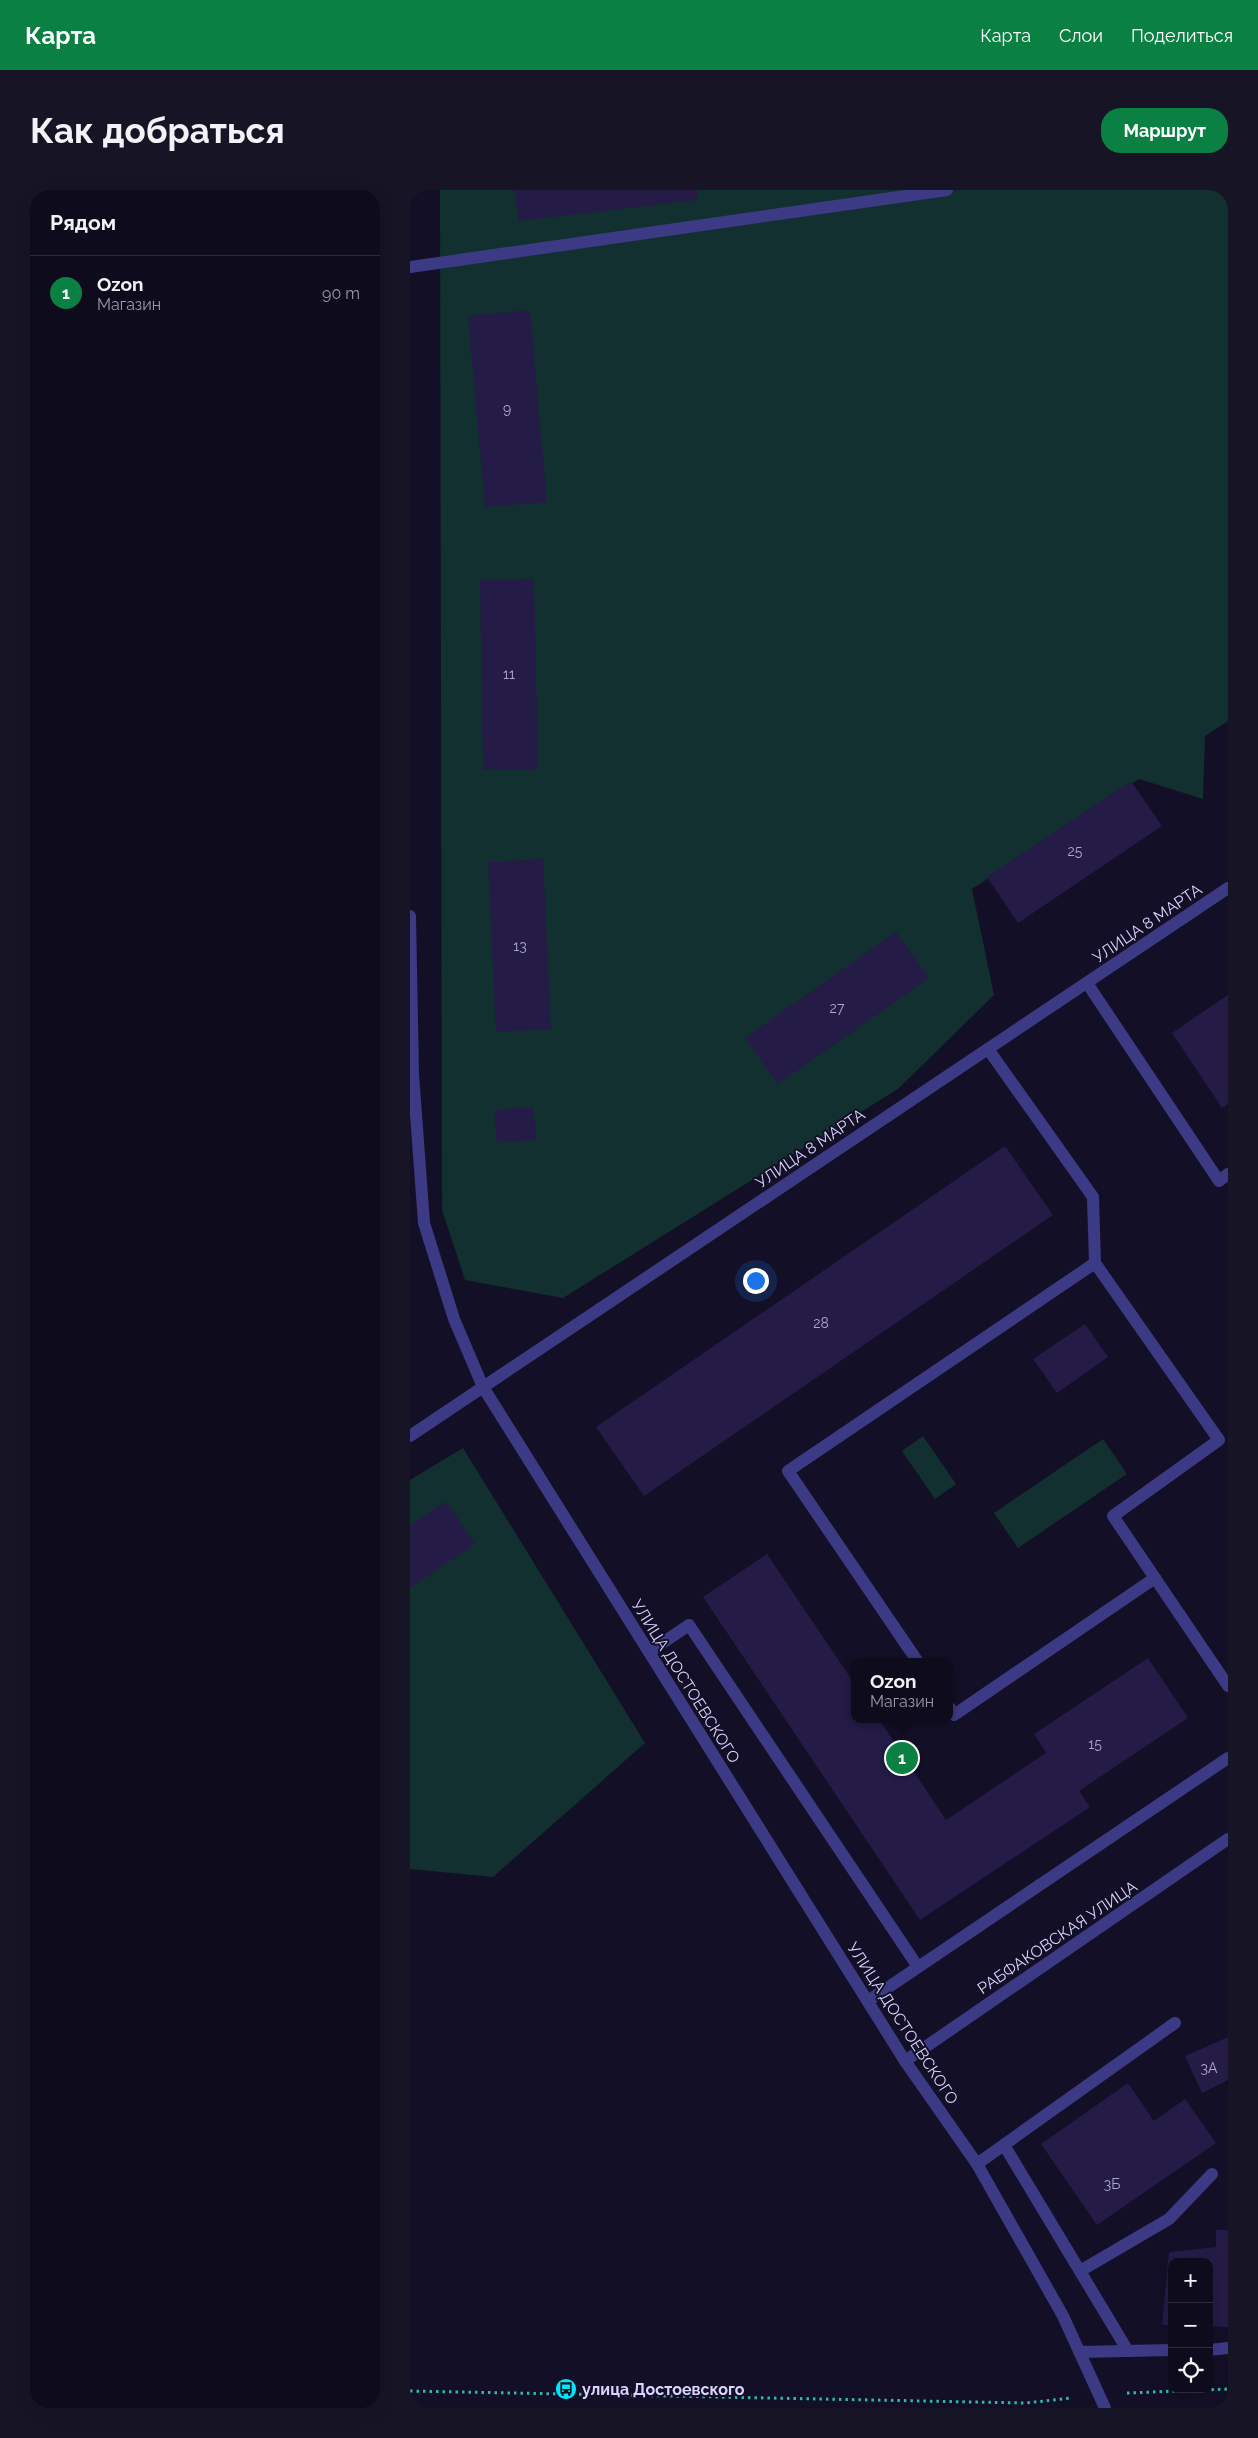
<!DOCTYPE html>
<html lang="ru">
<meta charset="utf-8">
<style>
body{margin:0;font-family:Raleway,sans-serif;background:#171425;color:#f1f3f6}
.controls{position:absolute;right:15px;bottom:15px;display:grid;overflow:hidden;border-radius:10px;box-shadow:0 5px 20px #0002}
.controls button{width:45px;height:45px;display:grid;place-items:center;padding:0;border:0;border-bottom:1px solid #2e2b3b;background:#0e0b1c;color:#f1f3f6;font:25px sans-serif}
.you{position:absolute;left:345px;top:1090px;width:18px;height:18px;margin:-12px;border:4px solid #fff;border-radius:50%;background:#1a73e8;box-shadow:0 0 0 8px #1a73e833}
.badge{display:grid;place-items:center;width:32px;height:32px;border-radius:50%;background:#0b8043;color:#fff;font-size:16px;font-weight:700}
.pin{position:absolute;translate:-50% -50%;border:2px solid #fff;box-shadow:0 1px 5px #0006}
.popup{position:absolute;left:441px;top:1468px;width:102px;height:65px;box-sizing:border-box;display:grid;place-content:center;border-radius:10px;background:#0e0b1c;filter:drop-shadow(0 1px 4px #0005);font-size:16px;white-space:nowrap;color:#9b9ba3}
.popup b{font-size:19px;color:#f1f3f6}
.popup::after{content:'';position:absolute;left:50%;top:100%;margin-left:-10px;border:10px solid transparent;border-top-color:#0e0b1c}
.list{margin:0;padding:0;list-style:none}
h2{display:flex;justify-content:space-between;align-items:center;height:65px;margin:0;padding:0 20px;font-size:21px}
h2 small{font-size:16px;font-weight:400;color:#9b9ba3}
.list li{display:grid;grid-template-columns:32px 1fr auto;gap:15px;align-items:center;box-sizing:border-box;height:75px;padding:0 20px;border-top:1px solid #2e2b3b}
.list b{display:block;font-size:19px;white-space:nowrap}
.list p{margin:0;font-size:16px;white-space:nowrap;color:#9b9ba3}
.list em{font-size:16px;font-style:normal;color:#9b9ba3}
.icon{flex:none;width:28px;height:28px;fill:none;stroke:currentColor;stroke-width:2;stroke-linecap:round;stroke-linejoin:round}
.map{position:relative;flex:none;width:818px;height:2218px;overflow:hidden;border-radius:20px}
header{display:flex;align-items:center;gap:30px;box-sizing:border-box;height:70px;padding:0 25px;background:#0b8043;color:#fff}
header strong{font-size:24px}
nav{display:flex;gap:28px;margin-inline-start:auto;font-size:18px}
.intro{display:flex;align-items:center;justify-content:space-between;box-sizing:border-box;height:120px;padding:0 30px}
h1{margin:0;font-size:35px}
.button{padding:12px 22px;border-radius:20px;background:#0b8043;color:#fff;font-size:18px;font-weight:700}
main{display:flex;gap:30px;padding:0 30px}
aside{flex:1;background:#0e0b1c;border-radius:20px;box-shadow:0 5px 20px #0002}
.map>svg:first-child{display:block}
.green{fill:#12302f}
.building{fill:#241b47}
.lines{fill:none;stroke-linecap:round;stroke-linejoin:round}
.path{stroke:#2fb8b0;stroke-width:3;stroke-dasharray:2.5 4;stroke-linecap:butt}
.lane{stroke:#3d3a85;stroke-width:12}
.street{stroke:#3d3a85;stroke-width:12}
.labels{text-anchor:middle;stroke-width:4;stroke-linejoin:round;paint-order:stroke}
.number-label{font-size:14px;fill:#aca6d1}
.street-label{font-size:16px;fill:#d9d4ff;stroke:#130f26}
.poi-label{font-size:16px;font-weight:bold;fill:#d9d4ff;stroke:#130f26;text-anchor:start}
</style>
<header>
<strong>Карта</strong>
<nav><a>Карта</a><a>Слои</a><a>Поделиться</a></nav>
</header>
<div class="intro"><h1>Как добраться</h1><a class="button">Маршрут</a></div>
<main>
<aside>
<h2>Рядом<small></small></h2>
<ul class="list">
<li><span class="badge">1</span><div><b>Ozon</b><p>Магазин</p></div><em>90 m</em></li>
</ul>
</aside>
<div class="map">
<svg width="818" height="2218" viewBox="0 0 818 2218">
<rect width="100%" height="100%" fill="#130f26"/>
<g class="green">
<polygon points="30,0 818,0 818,531 795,546 793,609 729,589 562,699 584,805 488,899 153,1108 55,1090 32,1020"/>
<polygon points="513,1246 546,1294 525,1309 492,1261"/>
<polygon points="693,1249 717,1284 608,1358 584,1323"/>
<polygon points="53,1258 235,1553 83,1687 0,1679 0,1290"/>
</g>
<g class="building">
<polygon points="105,0 287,0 288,10 108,31"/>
<polygon points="120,120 137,312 75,317 58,126"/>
<polygon points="124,389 128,579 73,580 70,390"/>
<polygon points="721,591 752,636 608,733 577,687"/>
<polygon points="133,669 141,839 86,842 78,672"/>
<polygon points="486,742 519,788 368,894 335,848"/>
<polygon points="818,805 818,914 812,918 762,843"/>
<polygon points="123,917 127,949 87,953 84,920"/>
<polygon points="595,956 643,1025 234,1306 186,1237"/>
<polygon points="675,1134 698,1167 647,1203 623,1169"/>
<polygon points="36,1311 65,1354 0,1398 0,1335"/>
<polygon points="357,1364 444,1493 444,1529 469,1529 536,1630 636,1563 624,1544 738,1468 778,1528 669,1601 680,1617 510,1730 293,1407"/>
<polygon points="818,1847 818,1890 792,1903 775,1866"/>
<polygon points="718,1893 744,1931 775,1909 806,1953 687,2035 631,1954"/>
<polygon points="806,2040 818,2040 818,2137 799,2136 799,2072 762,2072 762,2135 752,2135 759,2062 806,2057"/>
</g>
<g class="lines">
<g class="path">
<polyline points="0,2201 616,2213 661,2208"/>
<polyline points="717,2203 818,2199"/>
</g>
<g class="lane">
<polyline points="0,77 537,0"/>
<polyline points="677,793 809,991 818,984"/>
<polyline points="578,859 683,1007 685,1073 809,1250 703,1326 818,1496"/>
<polyline points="239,1462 279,1435 508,1777"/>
<polyline points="508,1472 378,1281 685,1073"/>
<polyline points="540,1518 544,1525 745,1388"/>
<polyline points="458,1811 818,1568"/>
<polyline points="495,1871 818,1649"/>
<polyline points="594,1955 718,2161"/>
<polyline points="567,1974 765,1833"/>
<polyline points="670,2081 759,2029 802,1984"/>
<polyline points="799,2160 818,2158"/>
<polyline points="669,2162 762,2160"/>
</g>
<g class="street">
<polyline points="0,726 3,884 14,1033 44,1129 73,1197 495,1871 567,1974 653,2126 695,2218"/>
<polyline points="0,1246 818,698"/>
</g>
</g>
<defs>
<g id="bus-disc" transform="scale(1.125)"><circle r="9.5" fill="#00e5ff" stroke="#130f26"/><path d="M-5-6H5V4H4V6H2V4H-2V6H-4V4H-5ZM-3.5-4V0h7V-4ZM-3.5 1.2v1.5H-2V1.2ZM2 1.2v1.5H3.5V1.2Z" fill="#111"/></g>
</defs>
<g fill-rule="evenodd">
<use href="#bus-disc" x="156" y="2199"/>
</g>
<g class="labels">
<g class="number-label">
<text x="97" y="224">9</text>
<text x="99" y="489">11</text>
<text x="665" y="666">25</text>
<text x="110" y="761">13</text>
<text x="427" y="823">27</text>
<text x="411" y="1138">28</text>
<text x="685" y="1559">15</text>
<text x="799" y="1883">3А</text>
<text x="702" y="1999">3Б</text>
</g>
<g class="street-label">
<text transform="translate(737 733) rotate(-34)" y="6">УЛИЦА 8 МАРТА</text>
<text transform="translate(400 958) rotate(-34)" y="6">УЛИЦА 8 МАРТА</text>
<text transform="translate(276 1491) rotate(58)" y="6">УЛИЦА ДОСТОЕВСКОГО</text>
<text transform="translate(647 1747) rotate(-34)" y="6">РАБФАКОВСКАЯ УЛИЦА</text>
<text transform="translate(493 1833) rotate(57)" y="6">УЛИЦА ДОСТОЕВСКОГО</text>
</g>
<g class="poi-label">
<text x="172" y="2205">улица Достоевского</text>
</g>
</g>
</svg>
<div class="controls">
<button>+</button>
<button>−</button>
<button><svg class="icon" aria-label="locate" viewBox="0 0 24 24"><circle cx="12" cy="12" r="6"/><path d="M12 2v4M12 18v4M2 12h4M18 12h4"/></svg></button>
</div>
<div class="you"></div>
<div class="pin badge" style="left:492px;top:1568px">1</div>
<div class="popup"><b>Ozon</b>Магазин</div>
</div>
</main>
